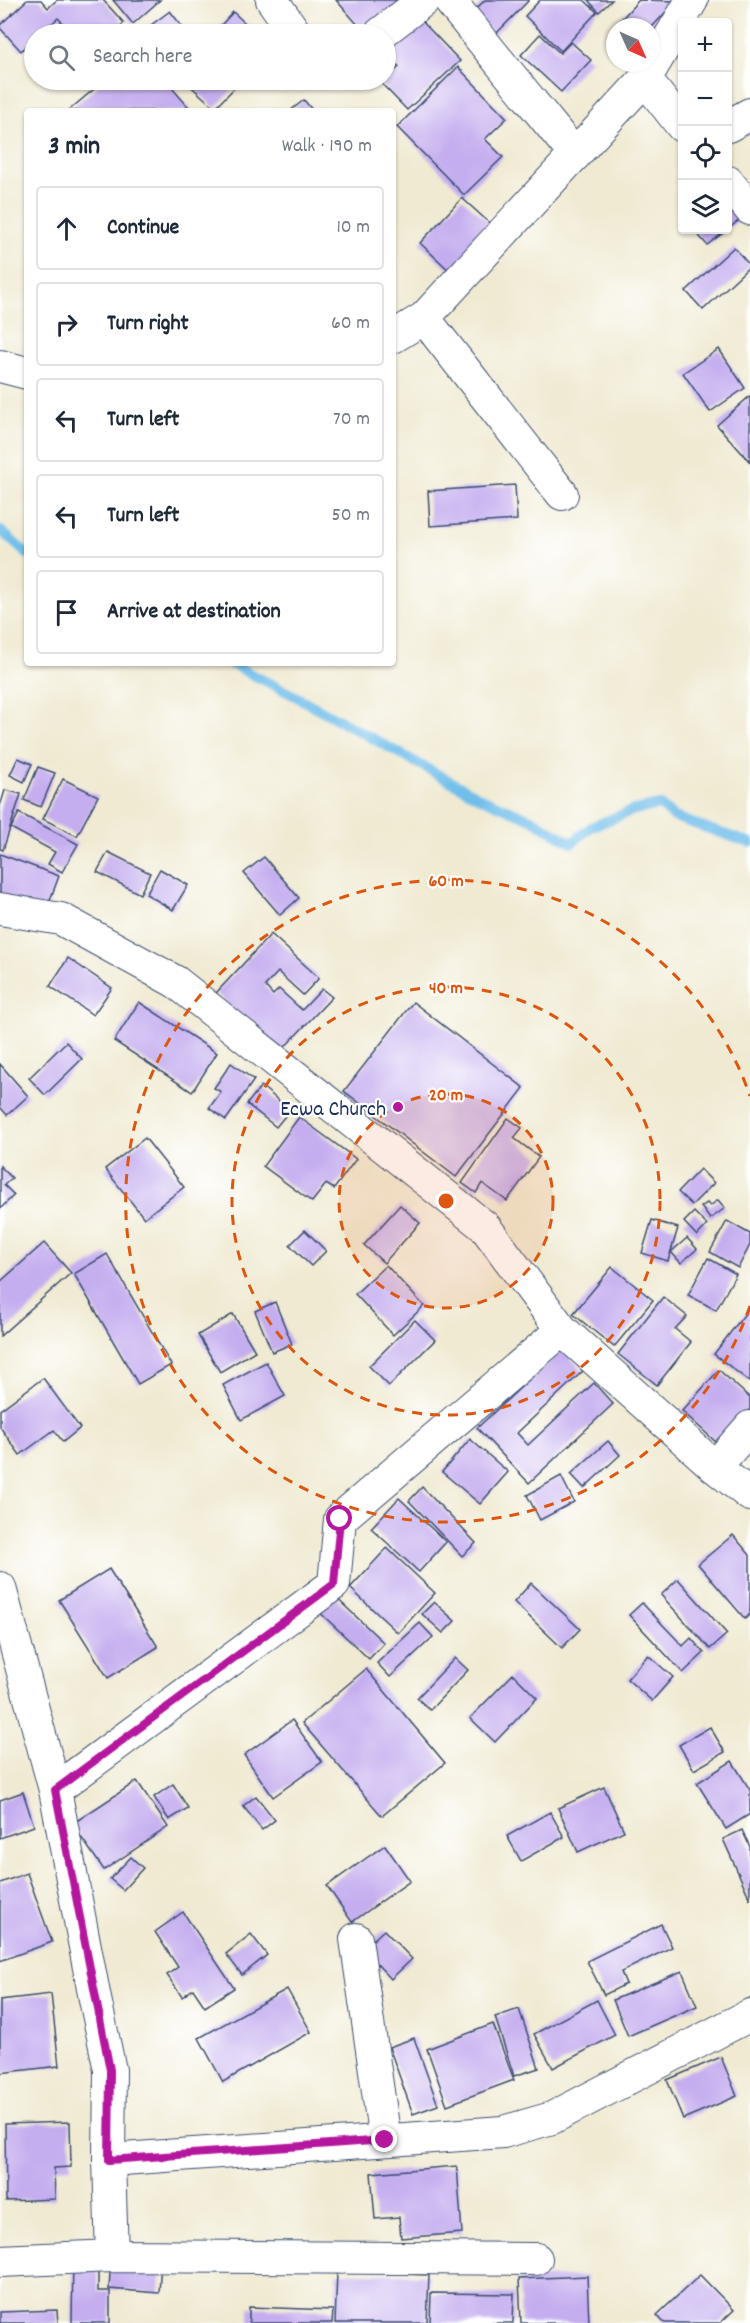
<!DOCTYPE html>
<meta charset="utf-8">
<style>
body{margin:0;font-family:Dekko,sans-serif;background:#f2f2f3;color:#1f2937}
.controls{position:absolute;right:18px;top:18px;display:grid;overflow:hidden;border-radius:6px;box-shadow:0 2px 4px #0004}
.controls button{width:54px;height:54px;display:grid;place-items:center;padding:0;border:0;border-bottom:2px solid #e0e1e3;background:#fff;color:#1f2937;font:30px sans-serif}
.compass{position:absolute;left:606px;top:18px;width:54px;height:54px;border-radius:50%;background:#fff;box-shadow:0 2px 4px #0004;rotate:135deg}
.stop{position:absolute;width:18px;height:18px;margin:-14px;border:4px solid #b5179e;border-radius:50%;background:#fff}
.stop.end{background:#b5179e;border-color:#fff;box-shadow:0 2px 6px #0008}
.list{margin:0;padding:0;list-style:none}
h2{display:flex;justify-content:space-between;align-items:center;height:78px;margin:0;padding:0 24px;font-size:26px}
h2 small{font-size:20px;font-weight:400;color:#747a83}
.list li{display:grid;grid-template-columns:39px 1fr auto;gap:18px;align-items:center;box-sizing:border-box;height:84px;margin:0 12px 12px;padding:0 12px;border:2px solid #e0e1e3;border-radius:6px}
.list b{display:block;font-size:22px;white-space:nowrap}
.list em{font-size:20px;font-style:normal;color:#747a83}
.icon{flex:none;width:33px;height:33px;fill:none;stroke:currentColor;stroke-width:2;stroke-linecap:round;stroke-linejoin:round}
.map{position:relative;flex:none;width:750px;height:2323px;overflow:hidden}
.search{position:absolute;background:#fff;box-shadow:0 2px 4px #0004;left:24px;top:24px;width:372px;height:66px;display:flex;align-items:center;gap:15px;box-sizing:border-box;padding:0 21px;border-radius:33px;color:#747a83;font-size:22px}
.panel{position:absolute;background:#fff;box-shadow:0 2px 4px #0004;left:24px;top:108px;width:372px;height:558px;border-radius:6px}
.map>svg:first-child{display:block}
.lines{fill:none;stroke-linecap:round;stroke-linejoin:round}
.stream{stroke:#70beea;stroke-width:10}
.building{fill:#c4aeef}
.street-casing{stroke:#3b4b6f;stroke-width:34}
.street{stroke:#fff;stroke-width:32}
.route{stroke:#b5179e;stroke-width:8}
.ring{fill:none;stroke:#de5710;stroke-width:3;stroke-dasharray:10 8}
.poi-dot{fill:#b5179e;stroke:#fff;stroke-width:2}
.labels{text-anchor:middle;stroke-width:4.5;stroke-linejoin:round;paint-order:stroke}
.poi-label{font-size:22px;fill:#1b2f5e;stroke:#fff;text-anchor:end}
.centre{fill:#de5710;stroke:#fff;stroke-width:3}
.ring-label{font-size:18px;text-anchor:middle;font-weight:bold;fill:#de5710;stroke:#fff;stroke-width:4.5;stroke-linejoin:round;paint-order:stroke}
</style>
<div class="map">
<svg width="750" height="2323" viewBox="0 0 750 2323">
<rect width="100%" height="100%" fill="#fff"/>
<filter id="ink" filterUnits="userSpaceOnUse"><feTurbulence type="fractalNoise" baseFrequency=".0167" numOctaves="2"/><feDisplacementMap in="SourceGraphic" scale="12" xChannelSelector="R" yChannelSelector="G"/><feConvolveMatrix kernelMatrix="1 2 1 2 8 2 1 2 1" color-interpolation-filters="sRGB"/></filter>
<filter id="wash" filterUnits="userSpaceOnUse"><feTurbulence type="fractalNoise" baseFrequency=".008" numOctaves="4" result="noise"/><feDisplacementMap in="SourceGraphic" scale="24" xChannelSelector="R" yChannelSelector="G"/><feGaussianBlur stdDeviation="1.35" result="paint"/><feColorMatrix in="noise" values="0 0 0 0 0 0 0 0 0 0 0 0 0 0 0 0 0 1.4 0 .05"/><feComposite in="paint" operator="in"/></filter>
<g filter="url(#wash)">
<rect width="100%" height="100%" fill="#f0ead2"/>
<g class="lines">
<g class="stream">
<polyline points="0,530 27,554"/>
<polyline points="229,663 297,697 481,798 531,819 572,843 591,827 634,810 660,805 674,817 750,843"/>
</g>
</g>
<g id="blocks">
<g class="building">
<polygon points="27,0 41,0 48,8 57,0 103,0 124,23 112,34 73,34 58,18 40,34 34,34 34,39 21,51 0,28 0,25"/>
<polygon points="113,0 160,0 133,24"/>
<polygon points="336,0 407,0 366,34"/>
<polygon points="485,0 529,0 494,36 472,13"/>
<polygon points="540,0 584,0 597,12 561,51 525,16"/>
<polygon points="588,0 612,0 599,12"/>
<polygon points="639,0 676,1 652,27 614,27"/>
<polygon points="170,11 188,34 139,34"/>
<polygon points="233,12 257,34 213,34"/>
<polygon points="417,16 460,61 407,110 381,83 399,67 386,53 386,45"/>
<polygon points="540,34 560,53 571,42 591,60 561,92 521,55"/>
<polygon points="458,67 507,118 485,139 503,157 464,195 397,127"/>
<polygon points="105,80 165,80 192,111 68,111"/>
<polygon points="184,80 242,80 215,108"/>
<polygon points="304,100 313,111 290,111"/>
<polygon points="728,190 747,214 728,229"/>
<polygon points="462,198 495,228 453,274 420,243"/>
<polygon points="694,230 727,230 707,245"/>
<polygon points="734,247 750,266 703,310 686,291"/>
<polygon points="719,349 745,388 710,412 683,373"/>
<polygon points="750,396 750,462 717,425"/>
<polygon points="515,485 517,520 430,526 428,491"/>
<polygon points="18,758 32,764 24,782 10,775"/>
<polygon points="38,767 55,773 41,807 24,800"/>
<polygon points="63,779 98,796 77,836 43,819"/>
<polygon points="5,790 21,794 3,850 0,849 0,807"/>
<polygon points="19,813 78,844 62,872 48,864 55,852 11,828"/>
<polygon points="108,852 150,873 140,894 97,872"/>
<polygon points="0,854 59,876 46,911 0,894"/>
<polygon points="264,857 299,898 280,915 244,873"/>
<polygon points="160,869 188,885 173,910 146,894"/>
<polygon points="271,934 319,978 303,995 278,972 265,986 273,995 279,989 302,1010 322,989 332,997 279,1053 216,993"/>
<polygon points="68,958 112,988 93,1015 50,986"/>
<polygon points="139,1002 217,1053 192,1092 114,1041"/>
<polygon points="413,1002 524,1088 456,1177 344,1091"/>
<polygon points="66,1042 82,1059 45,1095 29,1078"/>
<polygon points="231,1063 254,1080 226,1120 209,1108 221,1092 214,1088"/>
<polygon points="0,1064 28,1096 7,1115 0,1107"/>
<polygon points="261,1086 290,1110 276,1127 247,1104"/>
<polygon points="299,1117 356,1159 334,1189 326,1184 312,1202 263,1166"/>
<polygon points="508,1118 522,1128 514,1138 539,1157 507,1201 482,1183 476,1193 462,1183"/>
<polygon points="145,1138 184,1187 144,1218 105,1169"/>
<polygon points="0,1166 12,1178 4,1185 14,1195 0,1209"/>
<polygon points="700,1169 714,1183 692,1205 678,1192"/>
<polygon points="718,1200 725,1208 710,1219 701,1207 707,1203 710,1206"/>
<polygon points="400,1205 420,1223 384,1263 364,1245"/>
<polygon points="694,1212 707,1225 697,1236 684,1222"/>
<polygon points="652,1220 678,1228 668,1261 642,1253"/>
<polygon points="727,1221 750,1234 750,1245 738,1268 710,1252"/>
<polygon points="305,1230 326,1251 311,1266 290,1245"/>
<polygon points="687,1238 697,1249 681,1263 671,1252"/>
<polygon points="44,1243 71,1273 0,1336 0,1282"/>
<polygon points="107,1254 171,1365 138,1384 74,1274"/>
<polygon points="708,1258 736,1274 716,1310 688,1295"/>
<polygon points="386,1265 424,1306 393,1335 355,1294"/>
<polygon points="612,1267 653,1300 614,1347 573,1314"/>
<polygon points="663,1297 687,1316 675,1329 691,1342 657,1385 618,1354"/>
<polygon points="275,1302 292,1344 272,1352 255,1311"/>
<polygon points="750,1307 750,1382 714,1354"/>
<polygon points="233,1314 255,1351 220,1372 198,1335"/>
<polygon points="415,1320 435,1340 389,1386 369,1366"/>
<polygon points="562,1349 583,1371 517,1433 528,1445 594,1383 613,1404 529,1483 477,1428"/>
<polygon points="266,1362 285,1396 241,1420 223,1385"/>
<polygon points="719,1370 750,1398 750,1409 718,1444 682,1411"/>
<polygon points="43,1378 80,1428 63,1442 54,1430 20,1455 0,1427 0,1410"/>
<polygon points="470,1439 508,1472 480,1504 442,1472"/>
<polygon points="608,1441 620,1455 584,1488 571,1474"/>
<polygon points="561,1476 574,1502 540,1520 527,1495"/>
<polygon points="422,1487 476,1543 462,1556 409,1501"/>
<polygon points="399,1498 446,1542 419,1572 371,1528"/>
<polygon points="733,1535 750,1555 750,1614 745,1619 698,1564"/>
<polygon points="387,1548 435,1593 398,1633 350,1588"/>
<polygon points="109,1569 158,1647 108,1678 59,1600"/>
<polygon points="678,1579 727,1634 710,1649 661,1595"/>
<polygon points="531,1583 580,1629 562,1648 514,1602"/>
<polygon points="328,1590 384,1643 369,1659 313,1606"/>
<polygon points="434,1602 455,1621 443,1633 422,1614"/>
<polygon points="642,1603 683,1646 691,1638 704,1653 683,1673 629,1615"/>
<polygon points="420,1623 433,1637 390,1677 377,1663"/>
<polygon points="648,1655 673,1677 652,1701 627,1679"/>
<polygon points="455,1658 468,1670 430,1710 417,1698"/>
<polygon points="366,1669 445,1763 382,1816 302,1723"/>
<polygon points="513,1674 537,1698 495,1742 470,1718"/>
<polygon points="292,1720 322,1762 273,1797 244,1755"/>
<polygon points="710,1727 725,1752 694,1770 679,1745"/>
<polygon points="732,1761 750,1790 750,1814 726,1829 697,1783"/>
<polygon points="137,1781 168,1827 104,1870 72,1824"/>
<polygon points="173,1784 188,1808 169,1820 154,1797"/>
<polygon points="604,1787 624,1831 578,1852 558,1808"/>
<polygon points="23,1792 34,1826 0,1838 0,1800"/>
<polygon points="256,1796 275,1820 262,1830 243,1806"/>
<polygon points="550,1812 564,1837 521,1861 507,1836"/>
<polygon points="742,1830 750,1847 750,1899 723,1839"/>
<polygon points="385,1845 410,1881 352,1922 327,1886"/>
<polygon points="131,1857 143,1868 123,1890 110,1879"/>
<polygon points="27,1873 52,1942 0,1961 0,1883"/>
<polygon points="183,1912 234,1988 205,2007 193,1989 182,1997 167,1975 178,1967 155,1932"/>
<polygon points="661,1924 672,1947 621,1972 626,1984 604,1995 587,1961"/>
<polygon points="384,1930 412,1959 391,1979 363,1949"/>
<polygon points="251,1934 267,1955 242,1975 226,1954"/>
<polygon points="682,1971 697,2006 628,2036 613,2000"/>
<polygon points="287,1989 311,2032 223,2082 199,2038"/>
<polygon points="51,1994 59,2066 0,2073 0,2000"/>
<polygon points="597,2000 615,2035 553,2068 534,2034"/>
<polygon points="519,2009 539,2068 514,2076 495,2017"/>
<polygon points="493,2024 514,2080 447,2105 427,2049"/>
<polygon points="414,2038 438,2105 413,2114 389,2047"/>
<polygon points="721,2057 737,2096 683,2119 667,2080"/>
<polygon points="70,2122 71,2167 54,2168 55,2199 6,2201 5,2124"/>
<polygon points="457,2166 462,2233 401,2238 399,2217 375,2219 371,2173"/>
<polygon points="111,2258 161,2261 159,2293 109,2289"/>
<polygon points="73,2259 98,2259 98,2291 110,2291 110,2323 72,2323"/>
<polygon points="337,2272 429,2275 427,2323 335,2323"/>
<polygon points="700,2275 734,2310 720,2323 664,2323 657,2315"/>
<polygon points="587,2276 589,2323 521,2323 519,2279"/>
<polygon points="431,2293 514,2294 513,2323 430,2323"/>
<polygon points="249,2307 333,2310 332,2323 249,2323"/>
<polygon points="57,2310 58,2323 0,2323 0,2312"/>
</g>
</g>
</g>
<g filter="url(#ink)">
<use href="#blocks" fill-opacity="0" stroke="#3b4b6f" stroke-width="1.5"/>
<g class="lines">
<g class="street-casing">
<g id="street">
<polyline points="272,0 296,34"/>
<polyline points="449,0 575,155"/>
<polyline points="380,34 424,0"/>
<polyline points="645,79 682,126"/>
<polyline points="728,126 750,114"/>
<polyline points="728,182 750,209"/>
<polyline points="393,337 424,318"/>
<polyline points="0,366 27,373"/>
<polyline points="562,494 424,318 645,79 692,0"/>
<polyline points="0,909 61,919 176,982 485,1227 562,1330 715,1467 750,1495"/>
<polyline points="715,1467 750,1427"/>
<polyline points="0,1588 55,1790 95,1999 110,2070 109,2160 112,2256"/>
<polyline points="55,1790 334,1584 340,1519 562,1330"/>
<polyline points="356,1939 385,2140"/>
<polyline points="109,2160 503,2132 552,2118 750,2015"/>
<polyline points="0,2261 112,2256 536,2259"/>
</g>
</g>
<use href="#street" class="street"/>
</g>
</g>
<g class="lines" filter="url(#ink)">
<polyline class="route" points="340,1519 334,1584 55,1790 110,2070 109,2160 385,2140"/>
</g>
<circle cx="446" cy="1201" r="107" fill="#de5710" fill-opacity=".12"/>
<g class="ring">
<circle cx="446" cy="1201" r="107"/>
<circle cx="446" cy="1201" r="214"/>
<path d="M750 1306A321 321 0 1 1 750 1096"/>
</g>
<circle class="poi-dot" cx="398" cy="1107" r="6"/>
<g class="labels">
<g class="poi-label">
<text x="386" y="1115">Ecwa Church</text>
</g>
</g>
<circle cx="446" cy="1201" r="9" class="centre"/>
<g class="ring-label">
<text x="446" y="886">60 m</text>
<text x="446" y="993">40 m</text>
<text x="446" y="1100">20 m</text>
</g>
</svg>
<div class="controls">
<button>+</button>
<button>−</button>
<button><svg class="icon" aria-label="locate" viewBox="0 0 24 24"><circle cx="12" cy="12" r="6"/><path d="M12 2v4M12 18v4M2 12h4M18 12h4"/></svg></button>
<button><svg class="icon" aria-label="layers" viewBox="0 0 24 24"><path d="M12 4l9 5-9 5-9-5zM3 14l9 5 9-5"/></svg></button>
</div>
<svg class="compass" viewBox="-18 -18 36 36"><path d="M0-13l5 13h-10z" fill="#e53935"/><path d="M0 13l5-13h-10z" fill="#747a83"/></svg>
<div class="stop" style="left:340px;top:1519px"></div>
<div class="stop end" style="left:385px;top:2140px"></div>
<div class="search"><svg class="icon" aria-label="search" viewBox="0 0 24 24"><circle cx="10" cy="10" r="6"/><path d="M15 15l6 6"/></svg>Search here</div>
<section class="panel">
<h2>3 min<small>Walk · 190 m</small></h2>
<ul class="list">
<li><svg class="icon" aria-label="ahead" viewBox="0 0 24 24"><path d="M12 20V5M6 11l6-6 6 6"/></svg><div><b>Continue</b></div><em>10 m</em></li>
<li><svg class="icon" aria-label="right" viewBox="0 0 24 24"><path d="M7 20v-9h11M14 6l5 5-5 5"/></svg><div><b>Turn right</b></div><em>60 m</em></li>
<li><svg class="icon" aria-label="left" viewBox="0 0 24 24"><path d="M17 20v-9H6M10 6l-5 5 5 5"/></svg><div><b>Turn left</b></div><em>70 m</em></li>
<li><svg class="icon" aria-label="left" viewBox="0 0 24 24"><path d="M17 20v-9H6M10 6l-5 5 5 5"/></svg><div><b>Turn left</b></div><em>50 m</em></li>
<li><svg class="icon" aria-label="arrive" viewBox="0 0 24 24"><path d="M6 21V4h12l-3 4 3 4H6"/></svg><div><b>Arrive at destination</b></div></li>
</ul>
</section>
</div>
